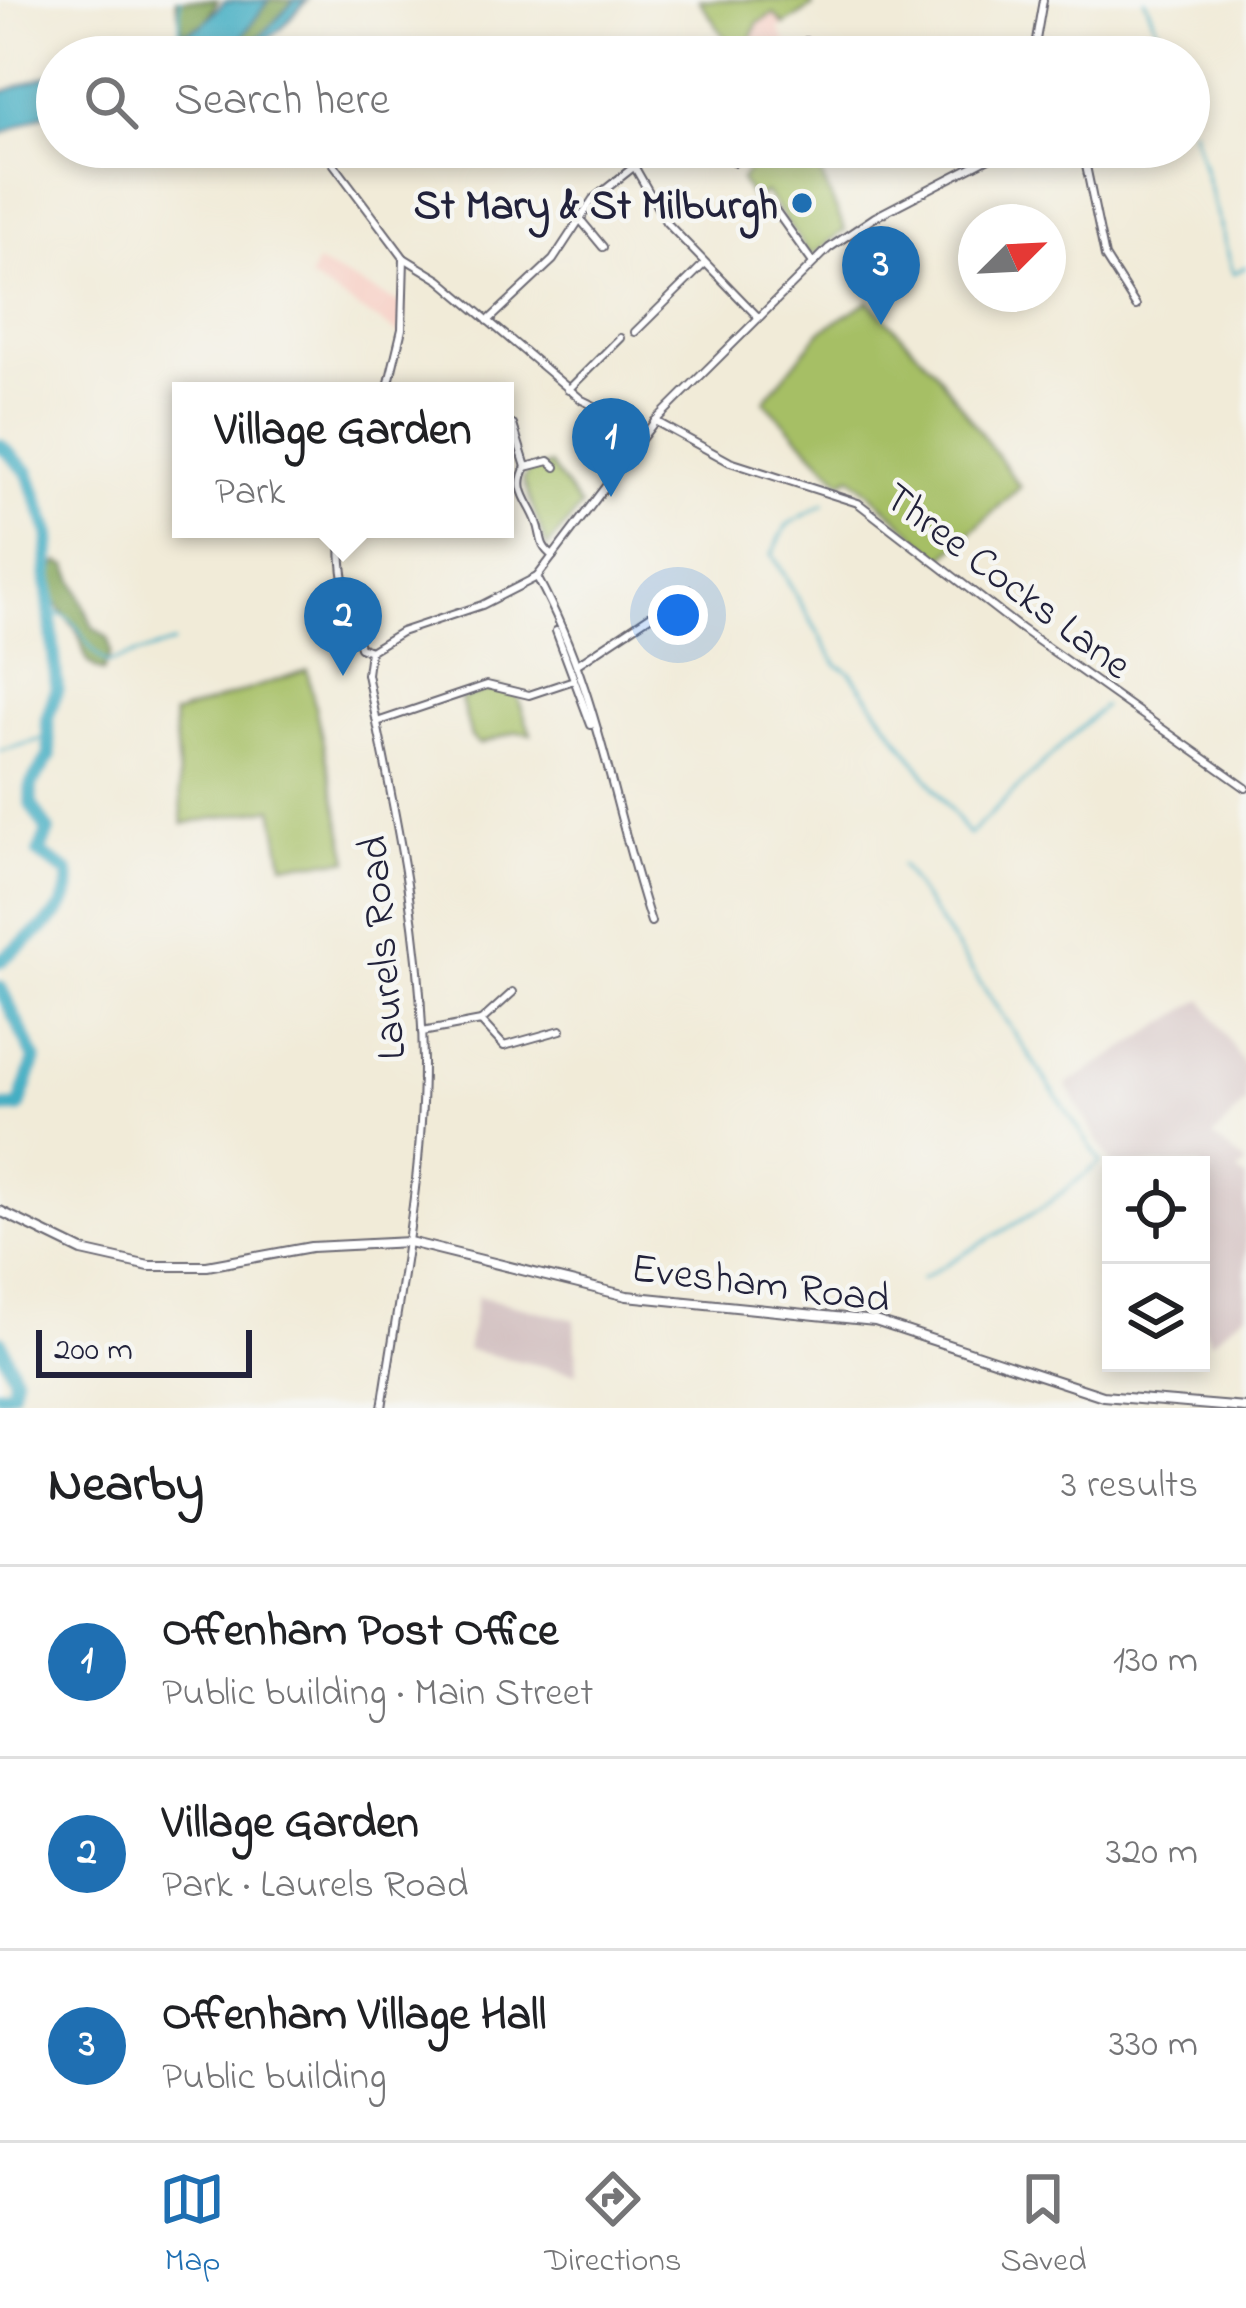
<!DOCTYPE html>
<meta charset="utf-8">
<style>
body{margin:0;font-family:"Indie Flower",sans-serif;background:#f6f6f6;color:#202124}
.controls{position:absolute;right:36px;bottom:36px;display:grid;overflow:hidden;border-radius:0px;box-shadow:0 6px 18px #0003}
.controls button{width:108px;height:108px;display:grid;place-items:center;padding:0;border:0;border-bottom:3px solid #e0e0e0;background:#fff;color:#202124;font:60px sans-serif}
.compass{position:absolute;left:958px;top:204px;width:108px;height:108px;border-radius:50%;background:#fff;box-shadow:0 6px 18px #0003;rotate:66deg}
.scale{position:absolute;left:36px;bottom:30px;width:216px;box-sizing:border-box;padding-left:12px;border:6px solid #22223b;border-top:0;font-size:33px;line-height:42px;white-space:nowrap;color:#22223b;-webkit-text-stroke:9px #f6f6f2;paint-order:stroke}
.you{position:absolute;left:678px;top:615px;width:42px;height:42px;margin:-30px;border:9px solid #fff;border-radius:50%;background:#1a73e8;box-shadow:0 0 0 18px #1a73e833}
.badge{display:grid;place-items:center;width:78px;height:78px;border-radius:50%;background:#1f6fb2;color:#fff;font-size:39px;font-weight:700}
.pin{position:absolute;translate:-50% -99px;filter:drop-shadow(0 3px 6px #0008)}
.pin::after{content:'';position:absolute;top:63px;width:42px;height:36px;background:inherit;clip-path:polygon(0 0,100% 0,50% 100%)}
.popup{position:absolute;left:172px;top:382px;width:342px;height:156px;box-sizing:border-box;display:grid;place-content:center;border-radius:0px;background:#fff;filter:drop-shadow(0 3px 9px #0005);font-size:39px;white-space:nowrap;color:#757577}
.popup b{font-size:45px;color:#202124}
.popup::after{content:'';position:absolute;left:50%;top:100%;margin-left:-24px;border:24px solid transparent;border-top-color:#fff}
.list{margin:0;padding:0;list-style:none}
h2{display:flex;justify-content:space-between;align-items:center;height:156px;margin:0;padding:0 48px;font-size:51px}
h2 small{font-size:39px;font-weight:400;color:#757577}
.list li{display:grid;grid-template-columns:78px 1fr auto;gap:36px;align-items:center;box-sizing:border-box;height:192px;padding:0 48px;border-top:3px solid #e0e0e0}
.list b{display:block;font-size:45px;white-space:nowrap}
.list p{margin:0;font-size:39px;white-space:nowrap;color:#757577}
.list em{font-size:39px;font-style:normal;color:#757577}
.icon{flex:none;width:66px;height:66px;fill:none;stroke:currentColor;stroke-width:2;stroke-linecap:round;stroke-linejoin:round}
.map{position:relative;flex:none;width:1246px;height:1408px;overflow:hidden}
.search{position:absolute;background:#fff;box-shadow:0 6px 18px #0003;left:36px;right:36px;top:36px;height:132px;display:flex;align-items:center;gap:30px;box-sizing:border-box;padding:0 42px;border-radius:66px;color:#757577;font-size:45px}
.sheet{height:732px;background:#fff}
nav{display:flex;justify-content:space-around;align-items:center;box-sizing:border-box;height:168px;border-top:3px solid #e0e0e0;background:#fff;font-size:33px;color:#757577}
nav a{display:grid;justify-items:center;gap:6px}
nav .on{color:#1f6fb2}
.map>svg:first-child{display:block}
.built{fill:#f7d1c7}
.industrial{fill:#d2bfc0}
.green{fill:#a6bf65;stroke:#647050;stroke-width:3}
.forest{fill:#84a65a;stroke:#53644a;stroke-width:3}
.water{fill:#44aec3;stroke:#33687f;stroke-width:3}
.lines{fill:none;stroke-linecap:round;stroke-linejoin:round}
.stream{stroke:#44aec3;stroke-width:3}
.river{stroke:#44aec3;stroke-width:14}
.street-casing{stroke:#6a6872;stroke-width:10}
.secondary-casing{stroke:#6a6872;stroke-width:12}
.street{stroke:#fff;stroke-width:6}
.secondary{stroke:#fff;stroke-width:8}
.poi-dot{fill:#1f6fb2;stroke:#f6f6f2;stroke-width:4.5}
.labels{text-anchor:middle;stroke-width:9;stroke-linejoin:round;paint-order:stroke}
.poi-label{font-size:42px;font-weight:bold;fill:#22223b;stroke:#f6f6f2;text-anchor:end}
.street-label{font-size:42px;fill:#22223b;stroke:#f6f6f2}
</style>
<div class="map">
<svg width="1246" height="1408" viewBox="0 0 1246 1408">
<rect width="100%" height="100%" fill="#f6f6f2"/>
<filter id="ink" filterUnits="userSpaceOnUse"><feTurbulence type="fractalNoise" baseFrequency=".00833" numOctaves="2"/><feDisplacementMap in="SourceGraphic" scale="24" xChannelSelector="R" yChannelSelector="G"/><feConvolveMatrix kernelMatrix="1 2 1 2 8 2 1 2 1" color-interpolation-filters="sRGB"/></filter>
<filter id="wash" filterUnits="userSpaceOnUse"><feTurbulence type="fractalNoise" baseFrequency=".004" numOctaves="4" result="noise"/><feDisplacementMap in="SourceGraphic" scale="48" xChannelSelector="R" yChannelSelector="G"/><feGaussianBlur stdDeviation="2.7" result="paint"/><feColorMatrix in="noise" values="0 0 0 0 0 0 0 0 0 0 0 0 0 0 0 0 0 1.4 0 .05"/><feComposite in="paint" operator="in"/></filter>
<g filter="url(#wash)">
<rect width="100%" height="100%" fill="#f1ebd8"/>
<g class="built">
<polygon points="699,0 809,0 813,6 778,29 795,57 738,57"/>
<polygon points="317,263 405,306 401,335 309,278"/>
</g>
<g class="industrial">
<polygon points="1203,999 1246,1068 1246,1102 1213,1137 1246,1164 1238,1172 1246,1179 1246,1312 1211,1341 1201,1323 1201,1165 1112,1165 1066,1085"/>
<polygon points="477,1296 575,1320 577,1373 467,1350"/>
</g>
<g class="green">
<polygon points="699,0 809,0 813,6 784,25 774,13 757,24 745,56 738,57"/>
<polygon points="764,147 809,147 845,230 811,256 765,192 754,201 741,180"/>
<polygon points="869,301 935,370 1020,487 942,559 851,476 842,482 764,401 821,331"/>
<polygon points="550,465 581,507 547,548 523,480 529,470"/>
<polygon points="307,670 349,860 283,864 273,808 183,824 173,715"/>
<polygon points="497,687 517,695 531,734 517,732 479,744 471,737 461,699"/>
</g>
<g class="forest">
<polygon points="176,0 218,0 206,22 183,35"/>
<polygon points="269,0 295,0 262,35 233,49"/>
<path d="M59,562L68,566L93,627L108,638L111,653L103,672C77,662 88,645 74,627C61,609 34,585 59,562Z"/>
</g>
<g class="water">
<polygon points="269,0 234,48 262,35 295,0 307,0 281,29 243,57 129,57 201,26 224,2"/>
<polygon points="57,72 57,108 0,135 0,93"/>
</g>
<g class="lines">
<g class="stream">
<polyline points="180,0 180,32"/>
<polyline points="1145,0 1169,57"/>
<polyline points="1193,130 1232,268 1234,273 1246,267"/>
<polyline points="824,504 787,525 772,554 837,665 850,672 969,835 1103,706"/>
<path d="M49,612C82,613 82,649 108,663L173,643"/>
<polyline points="0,751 50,737"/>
<polyline points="901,865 1101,1162 1042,1208 921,1279"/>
</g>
<g class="river">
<path d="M0,445L28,472L50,535L47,579L57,688L47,719L50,755L31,785V804L48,831L39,853L68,872C77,915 28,936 0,961"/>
<polyline points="0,987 35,1059 19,1107 0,1108"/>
<polyline points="0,1341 15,1378 12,1391 0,1394"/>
</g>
</g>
</g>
<g filter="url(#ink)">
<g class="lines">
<g class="street-casing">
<g id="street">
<polyline points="806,41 812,57"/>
<polyline points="966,57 996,52 1013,57"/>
<polyline points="1018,57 1032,49"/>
<polyline points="1033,57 1043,0"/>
<polyline points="321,147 404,258 402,329 387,391"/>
<polyline points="714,147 735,162 755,147"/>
<polyline points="1077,147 1085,161 1105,257 1136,306"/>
<polyline points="634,166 666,222 758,317"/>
<polyline points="773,207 813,263"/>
<polyline points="579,218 603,247"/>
<polyline points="404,258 440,280 582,400 646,431"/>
<polyline points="488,321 553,260 593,199 659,147"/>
<polyline points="635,332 705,263"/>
<polyline points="568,390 620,338"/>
<polyline points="655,421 730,462 858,503 1020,628 1246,788"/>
<polyline points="513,425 526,467"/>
<path d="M526,467C513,490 530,502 537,522C543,537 538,545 553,556"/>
<polyline points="526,467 549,461 556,467"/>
<path d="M342,529C338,570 349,607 360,647L370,651"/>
<path d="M537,577C598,689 612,803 651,922"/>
<polyline points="556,631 591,725"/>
<polyline points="370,651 401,632 482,605 537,577 655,421 829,248 875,217 1010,147"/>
<path d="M370,651L367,674C393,804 422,929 423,1063C423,1179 399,1293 382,1408"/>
<polyline points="579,663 689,590"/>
<polyline points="377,722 487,685 529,695 574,680"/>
<polyline points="481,1021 513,992"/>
<polyline points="422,1032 481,1021 504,1046 561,1030"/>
</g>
</g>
<g class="secondary-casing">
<polyline id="secondary" points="0,1211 82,1251 149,1266 207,1266 311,1247 409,1242 627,1296 875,1321 1103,1396 1246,1408"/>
</g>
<use href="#street" class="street"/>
<use href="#secondary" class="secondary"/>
</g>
</g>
<circle class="poi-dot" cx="802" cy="203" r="12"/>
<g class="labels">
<g class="poi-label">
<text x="778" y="218">St Mary &amp; St Milburgh</text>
</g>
<g class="street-label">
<text transform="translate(1009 579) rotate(37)" y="15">Three Cocks Lane</text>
<text transform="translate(380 948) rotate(-95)" y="15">Laurels Road</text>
<text transform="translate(761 1281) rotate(7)" y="15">Evesham Road</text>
</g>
</g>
</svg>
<div class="controls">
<button><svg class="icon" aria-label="locate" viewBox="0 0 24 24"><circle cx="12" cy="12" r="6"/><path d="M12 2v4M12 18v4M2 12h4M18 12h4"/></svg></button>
<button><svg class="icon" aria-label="layers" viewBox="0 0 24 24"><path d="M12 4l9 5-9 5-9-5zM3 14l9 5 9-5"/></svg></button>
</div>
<svg class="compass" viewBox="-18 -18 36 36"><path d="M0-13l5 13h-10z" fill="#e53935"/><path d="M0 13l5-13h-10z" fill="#757577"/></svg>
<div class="scale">200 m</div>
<div class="you"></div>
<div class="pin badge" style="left:611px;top:497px">1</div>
<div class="pin badge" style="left:343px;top:676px">2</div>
<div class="popup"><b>Village Garden</b>Park</div>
<div class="pin badge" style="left:881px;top:325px">3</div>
<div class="search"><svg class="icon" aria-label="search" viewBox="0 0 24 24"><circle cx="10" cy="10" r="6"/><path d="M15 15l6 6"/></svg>Search here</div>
</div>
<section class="sheet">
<h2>Nearby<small>3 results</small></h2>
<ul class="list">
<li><span class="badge">1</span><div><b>Offenham Post Office</b><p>Public building · Main Street</p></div><em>130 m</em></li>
<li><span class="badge">2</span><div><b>Village Garden</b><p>Park · Laurels Road</p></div><em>320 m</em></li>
<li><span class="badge">3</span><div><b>Offenham Village Hall</b><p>Public building</p></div><em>330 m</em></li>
</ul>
</section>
<nav>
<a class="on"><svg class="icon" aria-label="map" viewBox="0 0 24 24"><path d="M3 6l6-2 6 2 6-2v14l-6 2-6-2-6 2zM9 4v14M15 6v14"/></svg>Map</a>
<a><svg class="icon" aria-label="directions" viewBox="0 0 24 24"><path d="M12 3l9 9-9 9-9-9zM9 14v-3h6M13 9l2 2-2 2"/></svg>Directions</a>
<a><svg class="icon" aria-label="saved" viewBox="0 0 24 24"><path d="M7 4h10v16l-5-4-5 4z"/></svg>Saved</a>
</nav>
